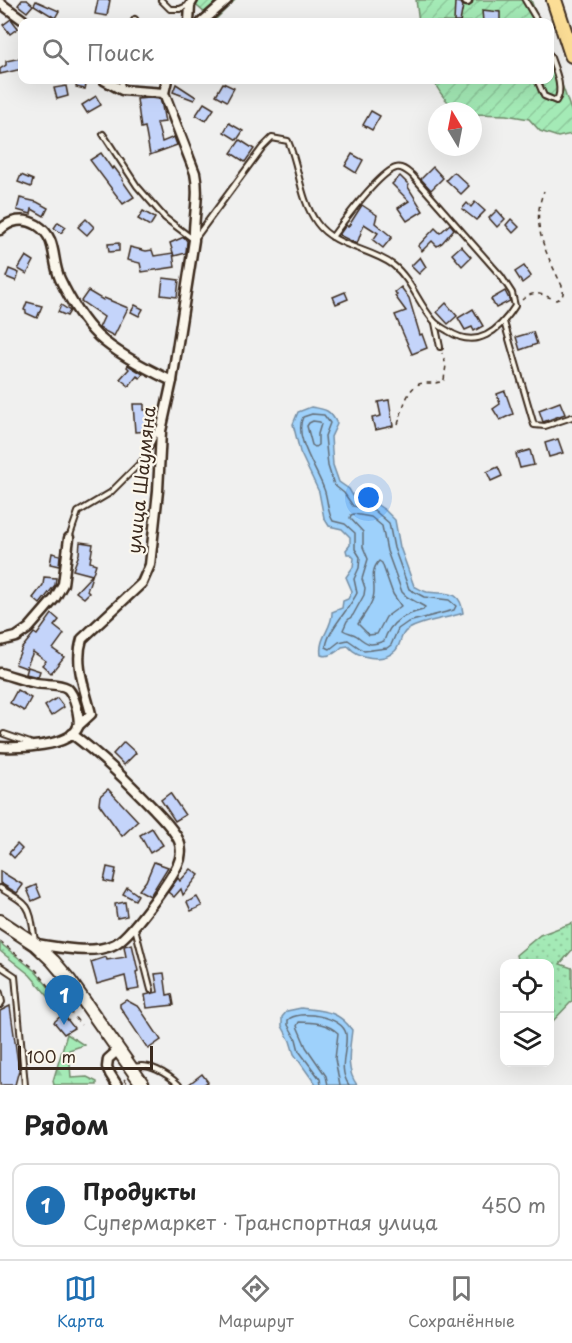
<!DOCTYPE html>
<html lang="ru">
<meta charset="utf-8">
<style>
body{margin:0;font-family:"Playpen Sans",sans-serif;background:#f2f2f2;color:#222}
.controls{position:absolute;right:18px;bottom:18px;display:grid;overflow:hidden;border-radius:12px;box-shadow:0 6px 24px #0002}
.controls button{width:54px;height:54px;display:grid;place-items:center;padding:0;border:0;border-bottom:2px solid #e0e0e0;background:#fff;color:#222;font:30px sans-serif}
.compass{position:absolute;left:428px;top:102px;width:54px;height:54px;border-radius:50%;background:#fff;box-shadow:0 6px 24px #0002;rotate:350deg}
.scale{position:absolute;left:18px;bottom:15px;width:135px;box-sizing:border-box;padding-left:6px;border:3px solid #3b2a1e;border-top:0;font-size:16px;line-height:21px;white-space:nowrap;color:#3b2a1e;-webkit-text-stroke:4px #fbf7ec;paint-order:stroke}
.you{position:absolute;left:369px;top:498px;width:21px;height:21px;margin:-15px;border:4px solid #fff;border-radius:50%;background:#1a73e8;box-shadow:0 0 0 9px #1a73e833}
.badge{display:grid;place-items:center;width:39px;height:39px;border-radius:50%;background:#1f6fb2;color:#fff;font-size:20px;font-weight:700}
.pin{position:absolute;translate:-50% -50px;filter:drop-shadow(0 2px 3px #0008)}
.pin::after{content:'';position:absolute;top:32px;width:21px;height:18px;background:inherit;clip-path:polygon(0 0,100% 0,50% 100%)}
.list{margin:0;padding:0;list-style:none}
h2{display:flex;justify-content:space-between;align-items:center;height:78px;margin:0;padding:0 24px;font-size:26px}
h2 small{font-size:20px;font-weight:400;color:#767676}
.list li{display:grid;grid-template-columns:39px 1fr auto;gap:18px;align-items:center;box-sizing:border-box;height:84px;margin:0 12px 12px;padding:0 12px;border:2px solid #e0e0e0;border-radius:12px}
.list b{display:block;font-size:22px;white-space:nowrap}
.list p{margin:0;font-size:20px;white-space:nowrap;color:#767676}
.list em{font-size:20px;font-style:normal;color:#767676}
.icon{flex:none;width:33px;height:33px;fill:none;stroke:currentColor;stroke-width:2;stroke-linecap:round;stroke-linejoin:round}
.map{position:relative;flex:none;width:572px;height:1085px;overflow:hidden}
.search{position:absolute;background:#fff;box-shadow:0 6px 24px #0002;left:18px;right:18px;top:18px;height:66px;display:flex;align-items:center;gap:15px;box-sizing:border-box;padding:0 21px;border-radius:12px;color:#767676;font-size:22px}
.sheet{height:174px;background:#fff}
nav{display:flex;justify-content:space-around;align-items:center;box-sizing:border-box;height:84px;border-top:2px solid #e0e0e0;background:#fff;font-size:16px;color:#767676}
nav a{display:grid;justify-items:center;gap:3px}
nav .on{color:#1f6fb2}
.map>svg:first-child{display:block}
.grass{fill:url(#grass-dots);stroke:#708a6a;stroke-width:1.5}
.forest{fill:url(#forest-firs);stroke:#708a6a;stroke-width:1.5}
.garden{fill:url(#garden-furrows);stroke:#708a6a;stroke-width:1.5}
.water{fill:#9ed1fb;stroke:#768ea3;stroke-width:1.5}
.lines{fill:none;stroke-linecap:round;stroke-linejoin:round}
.shore{stroke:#636d76;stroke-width:1.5}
.building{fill:#c4d4fa;stroke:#3b2a1e;stroke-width:1.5}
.service-casing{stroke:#3b2a1e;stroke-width:8}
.minor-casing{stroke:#3b2a1e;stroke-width:13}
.secondary-casing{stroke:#3b2a1e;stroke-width:16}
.trunk-casing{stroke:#3b2a1e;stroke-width:18}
.path{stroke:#3b2a1e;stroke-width:1.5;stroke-dasharray:4.5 4.5;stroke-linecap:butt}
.service{stroke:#fbf7ec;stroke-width:4}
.minor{stroke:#fbf7ec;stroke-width:8}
.secondary{stroke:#fbf7ec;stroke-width:12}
.trunk{stroke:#fcde96;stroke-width:14}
.labels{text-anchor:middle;stroke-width:4.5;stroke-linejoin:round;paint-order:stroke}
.street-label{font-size:18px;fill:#3b2a1e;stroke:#fbf7ec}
</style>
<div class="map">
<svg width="572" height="1085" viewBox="0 0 572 1085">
<defs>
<pattern id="grass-dots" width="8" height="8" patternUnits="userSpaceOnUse" patternTransform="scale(1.5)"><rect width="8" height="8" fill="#a4eab6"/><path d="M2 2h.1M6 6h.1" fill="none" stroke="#8ec99c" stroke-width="1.8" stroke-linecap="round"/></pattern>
<pattern id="forest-firs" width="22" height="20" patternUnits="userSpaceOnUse" patternTransform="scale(1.5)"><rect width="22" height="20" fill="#a4eab6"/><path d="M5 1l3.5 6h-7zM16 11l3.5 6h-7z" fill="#8ec99c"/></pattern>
<pattern id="garden-furrows" width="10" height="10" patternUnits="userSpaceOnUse" patternTransform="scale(1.5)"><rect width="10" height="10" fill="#a4eab6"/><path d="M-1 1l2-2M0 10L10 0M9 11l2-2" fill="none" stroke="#8ec99c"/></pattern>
</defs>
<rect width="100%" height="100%" fill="#f0f0ef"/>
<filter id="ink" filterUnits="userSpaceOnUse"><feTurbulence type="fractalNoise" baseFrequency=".0167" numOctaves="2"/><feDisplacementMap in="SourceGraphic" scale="12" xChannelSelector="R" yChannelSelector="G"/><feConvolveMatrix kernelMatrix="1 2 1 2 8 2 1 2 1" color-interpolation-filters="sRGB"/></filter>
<g filter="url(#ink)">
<g class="grass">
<polygon points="572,923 572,950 560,964 572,968 572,1001 553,1021 550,1020 550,964 518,963 516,955 540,935"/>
<polygon points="0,943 35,971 64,1005 59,1009 30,975 0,951"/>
</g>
<polygon class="forest" points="67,1034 84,1045 69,1050 71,1078 87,1077 97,1082 97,1085 54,1085 53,1081"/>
<g class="garden">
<polygon points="190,0 235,0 214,21"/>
<polygon points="416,0 531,0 539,22 419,22"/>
<path d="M550,51L572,113V134L558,137L540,131L529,119L506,115L473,114V111C452,111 442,98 433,80H550Z"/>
</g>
<g class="water">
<path d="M311,407C325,409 331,410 337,424L331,437L333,465L339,482L349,489L356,501L376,504L385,510L395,520L400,547L414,586C418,588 423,591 427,592C446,595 460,588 463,613C446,619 425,620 409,629C399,634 402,644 395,651C382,663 358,658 348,646L342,647C336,653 329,658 321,655C318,637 333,628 332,612L342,608L343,601L348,599L352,591L346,577L353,567L354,558L350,554H347L346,550L350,545V537L342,529L329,526L324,518L319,492L300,452L293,424L298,412Z"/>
<path d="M301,1008C324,1011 338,1010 352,1030C350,1049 345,1069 357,1085H316L294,1054L290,1041L282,1026V1017L287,1011Z"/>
</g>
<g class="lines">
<g class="shore">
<path d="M312,414L324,415L330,423L325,436L328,466L334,485L344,493L353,506L374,510L389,523L394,548L409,589L424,597L449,600L456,606L454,610L408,622L398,629L391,645L387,648L364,651L348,640L339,642L330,649L326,647C328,629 349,610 357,593L354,579L359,568L360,557L355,549V533L345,524L333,521C327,512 328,499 324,489C317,469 293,437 303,417Z"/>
<polygon points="313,421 320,422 321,424 318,434 318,445 315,447 312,445 307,426 309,423"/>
<path d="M354,514L371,517L382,526L387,551L402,592L407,597L425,607L423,610C404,615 390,621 384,641C370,646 368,645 357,636C353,633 347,633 343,630L347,621L353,615L364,595L365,588L362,579L368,559L363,547V532L350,518L351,515Z"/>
<path d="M379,561L382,563L393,594L401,606L386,617L377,634L369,635L358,624C363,616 370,608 373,598C377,585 368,573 379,561Z"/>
<path d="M321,1085L320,1079L299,1051L296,1039L288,1025V1020C298,1009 343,1016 346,1034C348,1051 337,1068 349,1085"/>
<path d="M328,1085L326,1076L306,1047L297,1026L299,1022C313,1022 327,1023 338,1033L335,1059L340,1085"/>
</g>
</g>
<g class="building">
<polygon points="22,0 27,0 33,5 27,12 18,5"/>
<polygon points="98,0 110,0 107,16 95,14"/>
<polygon points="36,1 59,11 55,18 34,5"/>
<polygon points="455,2 461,3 463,6 460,22 454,22"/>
<polygon points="482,10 500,12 500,22 483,22"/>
<polygon points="11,19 18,28 10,34 3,25"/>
<polygon points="21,58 22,69 0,74 0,69 6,65 6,61"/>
<polygon points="77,80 87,81 85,89 76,87"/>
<polygon points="223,83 234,88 227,101 216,95"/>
<polygon points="176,84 196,97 194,100 173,92"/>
<polygon points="66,86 68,96 57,99 54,88"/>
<polygon points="96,96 101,105 87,113 82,105"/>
<polygon points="149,98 160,99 162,106 165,122 157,123 162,142 174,137 177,145 150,155 145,127 141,128 137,99"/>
<polygon points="204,103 214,109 206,121 196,115"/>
<polygon points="371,111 380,116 372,130 363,125"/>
<polygon points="229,123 243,131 237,140 224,132"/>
<polygon points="240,140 254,149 245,162 231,153"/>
<polygon points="101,153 112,169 114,167 123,179 122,180 134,197 123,204 90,160"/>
<polygon points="352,154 363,160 356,173 345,166"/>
<polygon points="433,167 443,178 431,190 421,179"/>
<polygon points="454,172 469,186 461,194 446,180"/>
<polygon points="21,175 33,180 31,187 18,182"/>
<polygon points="400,176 409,185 408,187 423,211 407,221 398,208 409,201 392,184"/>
<polygon points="20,198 37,202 48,208 44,216 32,209 31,214 17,210"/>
<polygon points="475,202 485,211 476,220 462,209 467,203 471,207"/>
<polygon points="362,205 377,215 375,223 392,237 383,248 373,240 378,233 364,224 357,244 339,235 346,225 348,227"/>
<polygon points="497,210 505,219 497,227 489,218"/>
<polygon points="143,211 155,218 150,226 138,219"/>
<polygon points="86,219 94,227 87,235 78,227"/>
<polygon points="511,219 519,227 513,233 506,225"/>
<polygon points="58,222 66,227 61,233 54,228"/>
<polygon points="450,224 454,229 442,243 437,246 432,241 422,251 418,246 435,228 440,233"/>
<polygon points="184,237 187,241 186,253 174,256 170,243"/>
<polygon points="119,243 119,251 109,252 108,244"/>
<polygon points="461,246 471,257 462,266 452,254"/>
<polygon points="130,247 146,251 152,250 154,256 173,253 175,267 142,272 140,263 127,260"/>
<polygon points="26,256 34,261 27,274 18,269"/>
<polygon points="420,257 426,267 419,274 411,266"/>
<polygon points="524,266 531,276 522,283 515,272"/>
<polygon points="9,269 19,273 16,281 6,277"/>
<polygon points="163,278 179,280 177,297 161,295"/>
<polygon points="401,287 409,298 420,335 422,334 427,348 412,354 395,315 406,311 395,296 397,295 395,292"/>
<polygon points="88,291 103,300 104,298 128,308 114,336 99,328 104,317 81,301"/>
<polygon points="505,291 510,301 496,308 491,299"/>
<polygon points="345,292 348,299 336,304 333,297"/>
<polygon points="27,302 42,306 37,318 26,313 26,311 24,310"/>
<polygon points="446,303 457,316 448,324 437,312"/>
<polygon points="61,305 70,311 67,316 58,312"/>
<polygon points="135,305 143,309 139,316 131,312"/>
<polygon points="473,309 483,326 474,331 472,327 465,330 458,318"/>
<polygon points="533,332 537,344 520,350 516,337"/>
<polygon points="128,365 143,374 140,378 137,376 129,386 120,379 129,369 127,367"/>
<polygon points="505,391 513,414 500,420 493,409 500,404 497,394"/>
<polygon points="389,400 393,426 375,430 372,418 381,416 378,402"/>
<polygon points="560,402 565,414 543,422 539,410"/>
<polygon points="133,404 144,404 144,410 150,410 152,431 135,432"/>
<polygon points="558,439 563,453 549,457 545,443"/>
<polygon points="530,450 534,465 520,468 516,454"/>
<polygon points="498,467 502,476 491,481 487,472"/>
<polygon points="80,542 93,544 90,562 96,564 87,591 89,593 84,598 76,592 92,575 73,570 79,554"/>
<polygon points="52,553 60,555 59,566 50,564"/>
<polygon points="44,577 56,578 55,585 40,604 33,598 43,585"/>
<polygon points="52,614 59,620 54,626 64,634 53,649 64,657 51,673 42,665 46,661 33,652 26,668 15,664 22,648 34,633 37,635"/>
<polygon points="28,667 40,671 38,677 26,674"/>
<polygon points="17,690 31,698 24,711 10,703"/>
<polygon points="57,698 64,707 51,716 45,706"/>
<polygon points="124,742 136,753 124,765 113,754"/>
<polygon points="108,789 138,821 122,836 99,804 100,796"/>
<polygon points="170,793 185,815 175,821 161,800"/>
<polygon points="152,828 163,845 150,853 140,835"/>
<polygon points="17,844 22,849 14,858 9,853"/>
<polygon points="154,862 168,867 150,896 139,890 146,881"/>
<polygon points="107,867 116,869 113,883 104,881"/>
<polygon points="191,869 199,875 183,895 181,889 174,897 168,892 178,878 180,881"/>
<polygon points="0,871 23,885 17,893 0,883"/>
<polygon points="36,885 41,897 32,901 27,889"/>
<polygon points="127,887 138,895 135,900 123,894"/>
<polygon points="197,897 202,906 191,911 187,902"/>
<polygon points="125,902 127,916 117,918 115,904"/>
<polygon points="132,944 138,971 136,972 139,989 128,991 125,976 97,984 91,962 106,957 107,960 126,957 124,946"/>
<polygon points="164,973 167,995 172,994 174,1005 147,1008 145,995 158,992 155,974"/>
<polygon points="126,1000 139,1007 161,1040 148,1049 120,1007 120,1004"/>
<polygon points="10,1006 19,1070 15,1085 0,1085 0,1011"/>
<polygon points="63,1014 74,1028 64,1034 54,1022"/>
<polygon points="202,1074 208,1082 203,1085 188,1085"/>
</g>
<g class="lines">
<g class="service-casing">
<g id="service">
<polyline points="161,0 170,9 180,9 189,5"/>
<polyline points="525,0 538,22"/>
<polyline points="133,22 135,19"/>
<polyline points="121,80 122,90"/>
<path d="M538,82L544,96L556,101C565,90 554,67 550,55"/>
<path d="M103,134L137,186L165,218L194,240L262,148L272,138L288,141C300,168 299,198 317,223C334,247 370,248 393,265C411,279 418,303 433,320C437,325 443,328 448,331C477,350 499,331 515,306L512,293L501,276L412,175C408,172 402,166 396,168C380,172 343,222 332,237"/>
<polyline points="504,322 534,425 545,426 572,417"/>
<polyline points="435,323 440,347"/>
<polyline points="69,538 78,512 110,493 143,460 158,429"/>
<polyline points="4,734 30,743"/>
<path d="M0,888C32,907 29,904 35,941"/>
<polyline points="135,928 151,990"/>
<polyline points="0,966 15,976 25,1085"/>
<polyline points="0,993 2,1002 0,1005"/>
<path d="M132,1068C147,1061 168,1074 179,1085"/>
</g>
</g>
<g class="minor-casing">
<g id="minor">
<polyline points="467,0 467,1"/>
<polyline points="0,3 26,22"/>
<polyline points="189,22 190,5 193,0"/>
<polyline points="202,22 227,0"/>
<polyline points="104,80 122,90 164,93"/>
<path d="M0,230C10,220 24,217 37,225C58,238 51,260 60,279C69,298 82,320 98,336C115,352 151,371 172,381"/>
<polyline points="0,641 16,637 29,628 55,598 63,584 69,538"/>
<path d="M0,673C12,676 24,681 36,683C45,685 59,683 67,688C73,693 75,702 77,709C78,715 80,721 78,727C70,747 18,748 0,747"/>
<path d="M78,726L91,714C85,689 74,664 82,639L142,583L150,565L158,491L161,431L172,381L194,240C193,216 200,197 195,173L164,93L167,80"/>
<path d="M35,944C60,947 90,955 113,945C129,939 170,881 178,864C181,858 182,848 179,841C174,829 163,819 154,809C128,782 103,757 72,734"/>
<polyline points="117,1051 108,1059 107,1067 110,1074 117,1085"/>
</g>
</g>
<g class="secondary-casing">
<polyline id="secondary" points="0,921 35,944 53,961 70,981 143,1085"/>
</g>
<g class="trunk-casing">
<polyline id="trunk" points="554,0 572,55"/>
</g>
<g class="path">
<path d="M522,300C534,289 541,294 556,300C562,298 564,295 563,288C548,256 529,226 544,191"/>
<path d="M398,424C403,410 407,382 426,383C433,383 438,384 444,380L446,365L442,353"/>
<polyline points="0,941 36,970 81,1025"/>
<polyline points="124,1079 129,1085"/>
</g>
<use href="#service" class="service"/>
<use href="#minor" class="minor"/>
<use href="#secondary" class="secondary"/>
<use href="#trunk" class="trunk"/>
</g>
</g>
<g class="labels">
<g class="street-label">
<text transform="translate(142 480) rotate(-84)" y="6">улица Шаумяна</text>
</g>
</g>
</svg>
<div class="controls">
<button><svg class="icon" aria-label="locate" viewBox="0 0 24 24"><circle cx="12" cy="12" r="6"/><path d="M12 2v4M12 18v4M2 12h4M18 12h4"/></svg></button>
<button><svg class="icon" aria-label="layers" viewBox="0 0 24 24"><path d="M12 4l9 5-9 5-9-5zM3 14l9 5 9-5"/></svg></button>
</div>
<svg class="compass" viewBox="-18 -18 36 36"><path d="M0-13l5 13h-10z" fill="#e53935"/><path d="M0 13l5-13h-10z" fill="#767676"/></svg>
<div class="scale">100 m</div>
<div class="you"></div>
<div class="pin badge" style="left:64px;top:1025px">1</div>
<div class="search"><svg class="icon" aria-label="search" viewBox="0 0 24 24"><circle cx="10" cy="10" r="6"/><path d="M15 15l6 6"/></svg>Поиск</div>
</div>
<section class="sheet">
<h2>Рядом<small></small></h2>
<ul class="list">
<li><span class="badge">1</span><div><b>Продукты</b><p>Супермаркет · Транспортная улица</p></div><em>450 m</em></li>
</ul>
</section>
<nav>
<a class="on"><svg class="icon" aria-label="map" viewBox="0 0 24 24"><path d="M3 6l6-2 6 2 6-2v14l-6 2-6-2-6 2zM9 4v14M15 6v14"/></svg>Карта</a>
<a><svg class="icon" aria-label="directions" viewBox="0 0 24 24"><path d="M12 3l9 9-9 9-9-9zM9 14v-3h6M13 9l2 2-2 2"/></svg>Маршрут</a>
<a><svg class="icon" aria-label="saved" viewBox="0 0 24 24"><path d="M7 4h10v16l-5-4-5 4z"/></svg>Сохранённые</a>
</nav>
